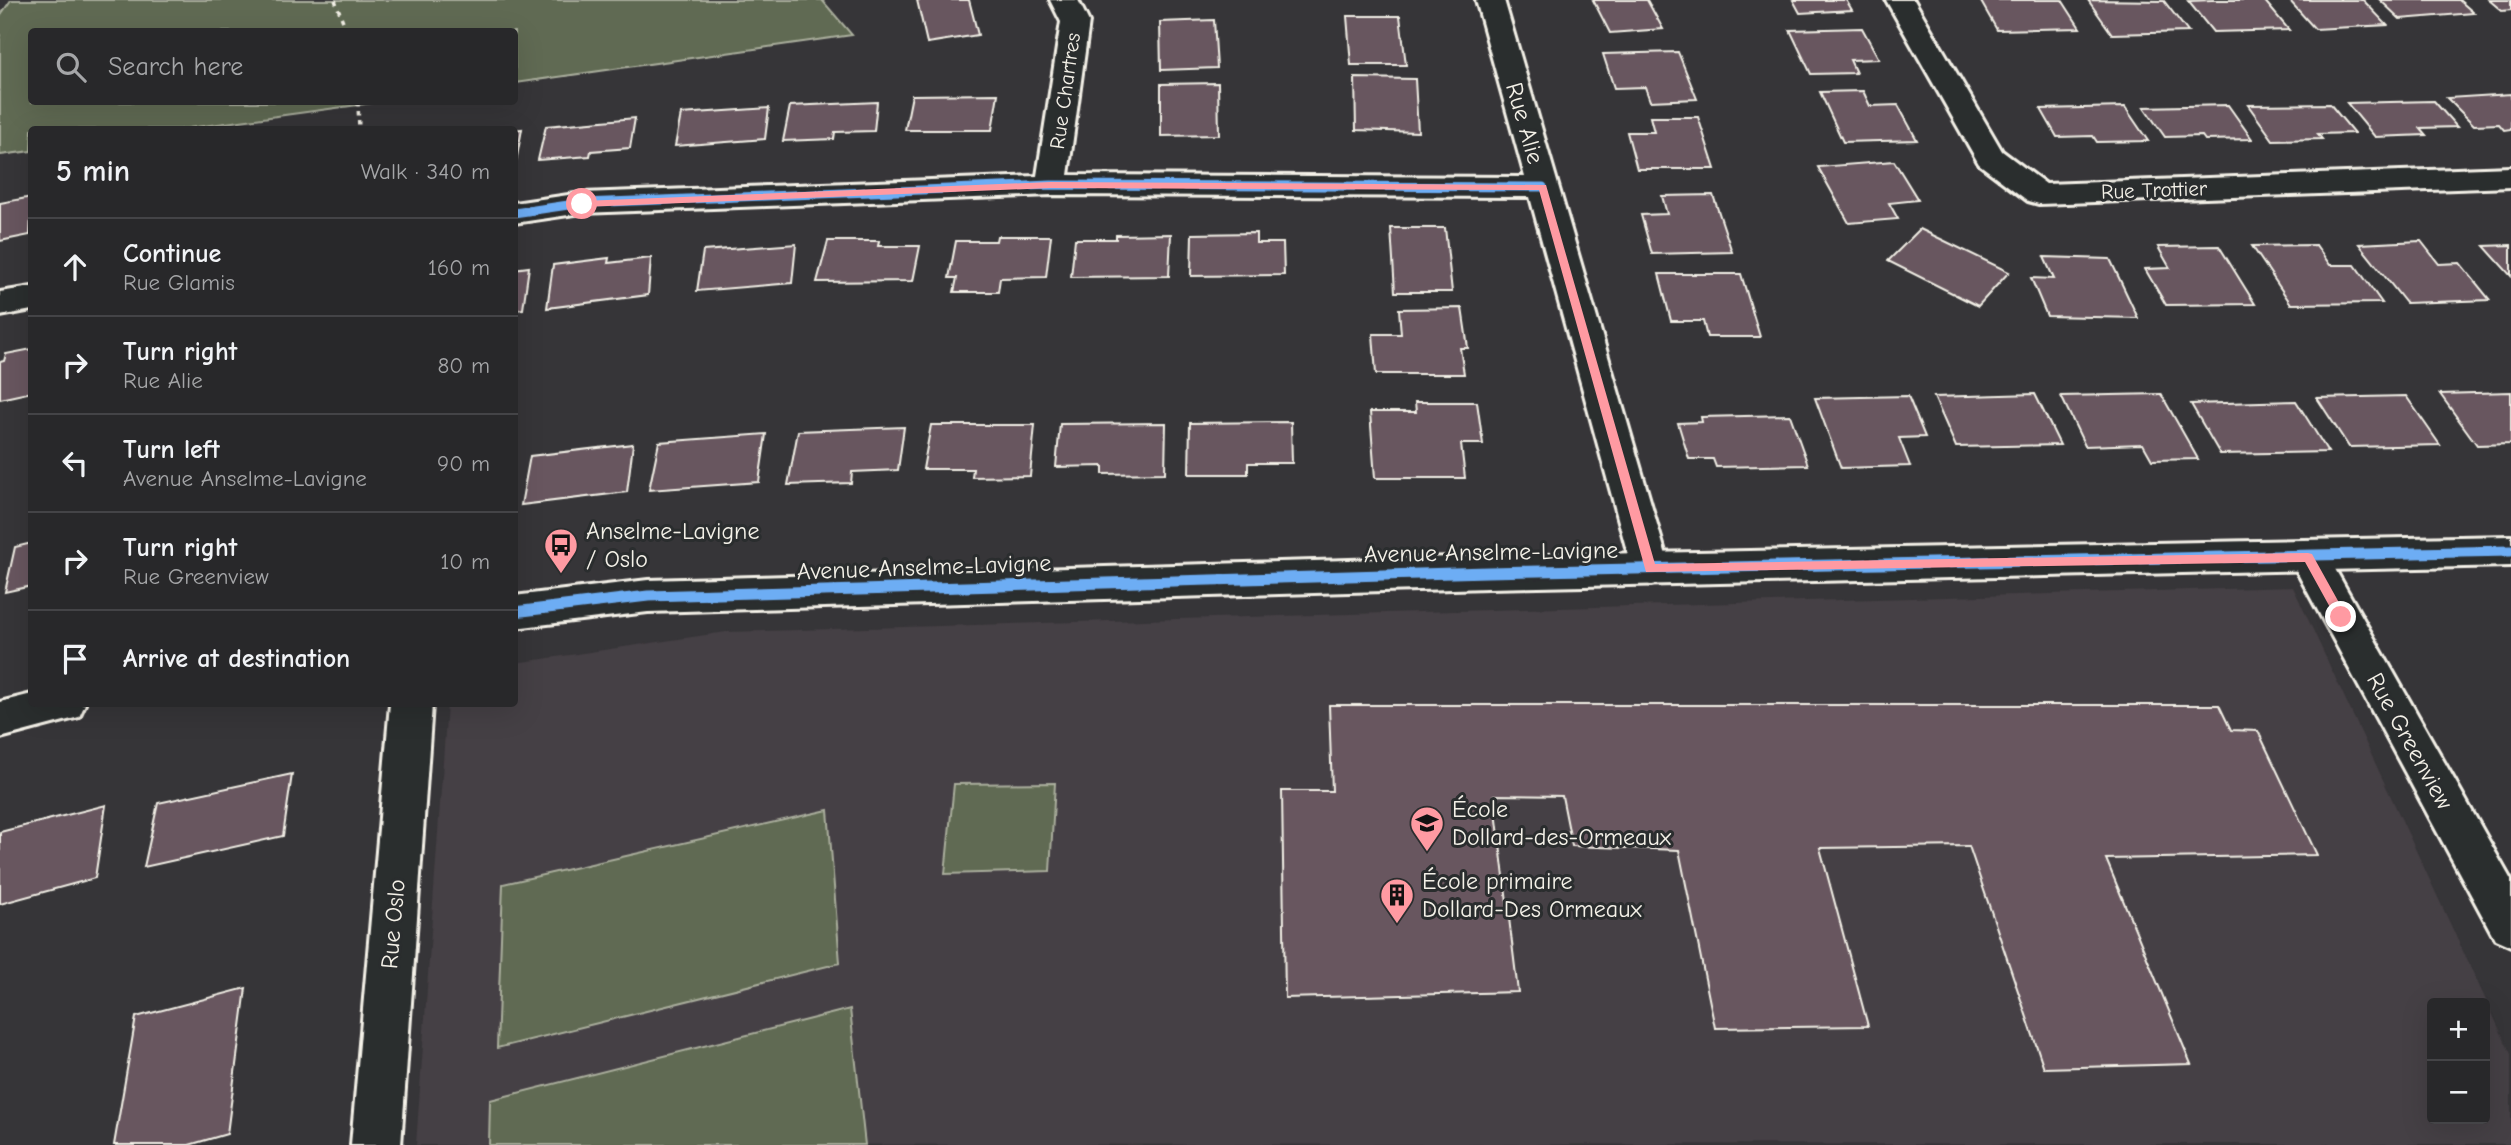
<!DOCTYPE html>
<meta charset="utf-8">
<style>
body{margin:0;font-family:"Comic Neue",sans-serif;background:#343436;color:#f1f3f6}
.controls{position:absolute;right:21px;bottom:21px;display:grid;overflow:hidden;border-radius:7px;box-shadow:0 7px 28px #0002}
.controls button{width:63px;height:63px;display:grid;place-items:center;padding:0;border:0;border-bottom:2px solid #444447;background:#28282a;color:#f1f3f6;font:35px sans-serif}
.stop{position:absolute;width:21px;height:21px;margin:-16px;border:5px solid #ff9aa2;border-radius:50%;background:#fff}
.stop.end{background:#ff9aa2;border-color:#fff;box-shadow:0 2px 7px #0008}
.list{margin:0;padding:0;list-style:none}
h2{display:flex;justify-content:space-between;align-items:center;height:91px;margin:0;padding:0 28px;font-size:30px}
h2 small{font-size:23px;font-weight:400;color:#a5a6a8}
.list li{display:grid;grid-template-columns:46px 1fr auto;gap:21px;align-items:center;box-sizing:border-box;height:98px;padding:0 28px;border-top:2px solid #444447}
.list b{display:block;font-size:26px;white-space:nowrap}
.list p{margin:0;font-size:23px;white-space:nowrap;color:#a5a6a8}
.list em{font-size:23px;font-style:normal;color:#a5a6a8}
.icon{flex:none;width:38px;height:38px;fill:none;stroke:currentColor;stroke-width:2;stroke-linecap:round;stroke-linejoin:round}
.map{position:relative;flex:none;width:2511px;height:1145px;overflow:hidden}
.search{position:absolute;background:#28282a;box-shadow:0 7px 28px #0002;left:28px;top:28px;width:490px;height:77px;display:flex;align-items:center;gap:18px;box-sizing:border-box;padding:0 24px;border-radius:7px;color:#a5a6a8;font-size:26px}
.panel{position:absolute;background:#28282a;box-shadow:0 7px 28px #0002;left:28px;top:126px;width:490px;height:581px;border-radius:7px}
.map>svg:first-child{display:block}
.built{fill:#453f44;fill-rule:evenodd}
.green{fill:#606b52;stroke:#aaae9d;stroke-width:2}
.building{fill:#67575f;stroke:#f4f1e8;stroke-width:2}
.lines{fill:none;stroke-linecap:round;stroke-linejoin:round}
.street-casing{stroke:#f4f1e8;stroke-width:6}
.secondary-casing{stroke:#f4f1e8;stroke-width:6}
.path{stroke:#f4f1e8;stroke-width:3.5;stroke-dasharray:4.5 4.5;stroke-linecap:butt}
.street{fill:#2a2d2e;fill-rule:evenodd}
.secondary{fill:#2a2d2e;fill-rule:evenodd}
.cycleway-far1-casing{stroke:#2a2d2e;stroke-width:12}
.cycleway-casing{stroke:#2a2d2e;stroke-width:16}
.cycleway-far1{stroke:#6dadf4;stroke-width:9}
.cycleway{stroke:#6dadf4;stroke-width:11}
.route{fill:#ff9aa2}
.labels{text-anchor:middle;stroke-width:6;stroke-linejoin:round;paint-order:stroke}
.far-street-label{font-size:21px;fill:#f4f1e8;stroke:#2a2d2e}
.street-label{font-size:24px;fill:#f4f1e8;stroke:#2a2d2e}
.poi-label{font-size:24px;fill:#f4f1e8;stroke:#2a2d2e;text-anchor:start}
</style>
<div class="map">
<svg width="2511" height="1145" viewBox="0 0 2511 1145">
<rect width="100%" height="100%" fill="#363538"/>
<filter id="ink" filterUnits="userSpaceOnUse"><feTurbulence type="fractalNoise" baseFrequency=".0143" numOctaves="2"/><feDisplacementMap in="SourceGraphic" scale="14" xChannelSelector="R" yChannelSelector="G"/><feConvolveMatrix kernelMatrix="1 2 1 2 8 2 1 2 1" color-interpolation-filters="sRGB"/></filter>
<g filter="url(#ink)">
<path class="built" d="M2293,587L2511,1054V1144L416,1145L447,704H514L515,663L726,632ZM2432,1003H2485V1119H2432Z"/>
<g class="green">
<polygon points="11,0 822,0 852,35 515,83 514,32 32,32 32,102 380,102 181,129 32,130 31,151 0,155 0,16"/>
<polygon points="1055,783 1050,871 945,874 954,784"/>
<polygon points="828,810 840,963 497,1048 503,884"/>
<polygon points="850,1009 865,1145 489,1145 490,1100"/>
</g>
<g class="building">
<polygon points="917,0 969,0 978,35 927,43"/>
<polygon points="1593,0 1647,0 1663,29 1610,33"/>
<polygon points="1793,0 1846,0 1852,10 1800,13"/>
<polygon points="1980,0 2062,0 2080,28 1997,30"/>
<polygon points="2088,0 2164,1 2188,32 2112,34"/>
<polygon points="2212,0 2264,0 2289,30 2213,32 2188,1"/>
<polygon points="2289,0 2363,0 2387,25 2315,29"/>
<polygon points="2380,0 2459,0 2474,13 2400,19"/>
<polygon points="2489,0 2511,0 2511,10 2502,11"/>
<polygon points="1347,16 1400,16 1406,65 1351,65"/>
<polygon points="1214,20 1217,68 1161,70 1160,22"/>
<polygon points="1862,28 1879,59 1850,60 1856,73 1811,74 1790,30"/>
<polygon points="1678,52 1697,99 1650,101 1645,87 1614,88 1603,54"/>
<polygon points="1355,78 1415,79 1418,132 1356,130"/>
<polygon points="1218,83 1219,135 1161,136 1161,84"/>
<polygon points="1863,91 1870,106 1898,105 1917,140 1843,142 1820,92"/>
<polygon points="998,94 992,130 905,130 912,95"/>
<polygon points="2511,94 2511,129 2504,130 2499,124 2474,125 2447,98"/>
<polygon points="2434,101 2457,127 2420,128 2426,135 2375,137 2347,103"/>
<polygon points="877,102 874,131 835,132 834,139 783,141 790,106"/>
<polygon points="2330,104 2354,133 2318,134 2322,139 2273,140 2248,105"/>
<polygon points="2228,105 2252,139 2205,140 2202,136 2165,137 2144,107"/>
<polygon points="2125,107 2148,141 2097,142 2093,136 2057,137 2041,109"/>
<polygon points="769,108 765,139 675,146 681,114"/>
<polygon points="1650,117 1698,117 1715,169 1637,169 1627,132 1654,132"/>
<polygon points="635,118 630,148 591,151 590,156 538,160 546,126"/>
<polygon points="522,129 516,162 514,162 514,130"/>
<polygon points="1894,161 1918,200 1889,203 1898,219 1849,223 1818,167"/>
<polygon points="1713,195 1732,252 1652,254 1641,215 1667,214 1662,196"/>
<polygon points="32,197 30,235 0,241 0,203"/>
<polygon points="1391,228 1445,228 1452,292 1395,292"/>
<polygon points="1920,229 2009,272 1978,306 1888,261"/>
<polygon points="1256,233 1256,243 1283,243 1284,275 1191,276 1192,234"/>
<polygon points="1171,234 1169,276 1071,277 1075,239 1116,239 1116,235"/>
<polygon points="997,236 1051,236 1046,277 1000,278 998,292 954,292 957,278 949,278 956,241 996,241"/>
<polygon points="828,241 879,241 878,246 920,246 913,281 817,282"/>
<polygon points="2421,241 2439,264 2460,263 2490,300 2406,303 2359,244"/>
<polygon points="796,244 792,283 697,291 703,251"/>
<polygon points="2316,245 2330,265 2355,265 2382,303 2291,304 2252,246"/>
<polygon points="2511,245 2511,276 2484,246"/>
<polygon points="2219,246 2255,304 2166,305 2145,269 2170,268 2158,247"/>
<polygon points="2044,257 2110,259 2138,318 2047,316 2031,278 2054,279"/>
<polygon points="609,258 608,263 651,258 648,295 547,308 553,265"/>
<polygon points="529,267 523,309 514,310 514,269"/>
<polygon points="1659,274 1741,274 1760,337 1707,337 1703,321 1671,321"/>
<polygon points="1462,308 1468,348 1460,348 1464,374 1376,374 1373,334 1401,334 1399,309"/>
<polygon points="32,349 32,392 0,399 0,362 4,361 6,354"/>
<polygon points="2511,392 2511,444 2477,445 2440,394"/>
<polygon points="2035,394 2060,445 1956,447 1934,397"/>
<polygon points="2161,394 2198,459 2152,460 2143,444 2085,446 2061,396"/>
<polygon points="1908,396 1925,437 1899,438 1910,466 1841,468 1815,398"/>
<polygon points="2406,396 2440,445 2349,447 2317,398"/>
<polygon points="2296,401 2328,452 2220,454 2191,404"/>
<polygon points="1415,402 1477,402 1483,444 1461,444 1465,478 1375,478 1370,412 1416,412"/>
<polygon points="1790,415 1808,465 1716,467 1713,459 1689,459 1678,423 1702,422 1701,417"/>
<polygon points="1291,422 1292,463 1248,463 1248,474 1189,474 1190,423"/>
<polygon points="1166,423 1165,473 1103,474 1103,466 1056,467 1060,424"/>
<polygon points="931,425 1035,425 1030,476 972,477 973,469 923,469"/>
<polygon points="904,427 898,470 852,472 851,483 788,485 798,431"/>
<polygon points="766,434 759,482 649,490 659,442"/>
<polygon points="633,444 627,492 521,505 530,456"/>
<polygon points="32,543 32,586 5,592 15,547"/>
<polygon points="1329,705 2219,705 2231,730 2258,731 2317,855 2106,859 2191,1064 2044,1068 1969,846 1820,848 1868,1026 1715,1028 1679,850 1572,846 1562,796 1494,795 1518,992 1285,998 1282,791 1332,791"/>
<polygon points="292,774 283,836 144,867 158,803"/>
<polygon points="106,805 95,878 0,904 0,832"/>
<polygon points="246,988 227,1134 189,1145 114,1145 136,1017"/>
</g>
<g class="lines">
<g class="street-casing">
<g id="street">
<polygon points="1050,0 1078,0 1089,22 1068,175 1525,177 1476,0 1504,0 1670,569 1665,580 1651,585 1637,580 1632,569 1530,197 1051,195 582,213 514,223 514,203 582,193 1037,176 1061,22"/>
<polygon points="1886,0 1914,0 2002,151 2046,184 2511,167 2511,187 2039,204 2028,201 1979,164"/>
<polygon points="32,287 32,310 0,316 0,292"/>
<polygon points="2308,542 2322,546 2511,880 2511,946 2495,939 2289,557 2294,546"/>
<polygon points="390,704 432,704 401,1145 351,1145"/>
</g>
</g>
<g class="secondary-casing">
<g id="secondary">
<polygon points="2511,536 2511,566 1488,588 648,612 514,628 514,596 648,580 1488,556"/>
<polygon points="32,694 32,704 85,704 79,717 0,738 0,702"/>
</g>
</g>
<g class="path">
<polyline points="335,0 347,32"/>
<polyline points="358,102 359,130"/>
</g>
<use href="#street" class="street"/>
<use href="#secondary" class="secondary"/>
<g class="cycleway-far1-casing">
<polyline id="cycleway-far1" points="514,213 582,203 1051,185 1543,187"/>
</g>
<g class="cycleway-casing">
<polyline id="cycleway" points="514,612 648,596 1488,572 2511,551"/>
</g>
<use href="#cycleway-far1" class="cycleway-far1"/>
<use href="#cycleway" class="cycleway"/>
</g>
</g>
<polygon class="route" points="1051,182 1546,185 1655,564 2308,553 2312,554 2347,617 2341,622 2337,620 2305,562 1646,572 1539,190 1051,188 582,207 577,204 582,201"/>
<defs>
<g id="bus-pin" transform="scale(1.75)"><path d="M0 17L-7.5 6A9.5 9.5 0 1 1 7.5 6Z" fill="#ff9aa2" stroke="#2a2d2e"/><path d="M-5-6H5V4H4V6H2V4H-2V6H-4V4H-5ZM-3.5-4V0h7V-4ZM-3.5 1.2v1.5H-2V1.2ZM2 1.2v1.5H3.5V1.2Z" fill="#111"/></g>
<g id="school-pin" transform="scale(1.75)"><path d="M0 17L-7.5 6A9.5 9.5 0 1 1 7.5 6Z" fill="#ff9aa2" stroke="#2a2d2e"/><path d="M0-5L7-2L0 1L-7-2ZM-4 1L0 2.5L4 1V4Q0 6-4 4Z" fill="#111"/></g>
<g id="building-pin" transform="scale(1.75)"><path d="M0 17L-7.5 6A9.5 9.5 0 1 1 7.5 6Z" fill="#ff9aa2" stroke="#2a2d2e"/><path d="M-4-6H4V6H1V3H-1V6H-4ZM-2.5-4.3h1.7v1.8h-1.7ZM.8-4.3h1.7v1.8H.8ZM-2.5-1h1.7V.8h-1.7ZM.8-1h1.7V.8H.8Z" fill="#111"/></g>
</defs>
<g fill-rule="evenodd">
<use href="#bus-pin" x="561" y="545"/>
<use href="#school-pin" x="1427" y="823"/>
<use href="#building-pin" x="1397" y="895"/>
</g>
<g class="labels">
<g class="far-street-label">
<text transform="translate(1065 91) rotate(-82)" y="7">Rue Chartres</text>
<text transform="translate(2154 190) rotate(-2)" y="7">Rue Trottier</text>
</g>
<g class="street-label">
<text transform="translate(1525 123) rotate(74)" y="8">Rue Alie</text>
<text transform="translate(1491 552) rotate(-1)" y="8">Avenue Anselme-Lavigne</text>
<text transform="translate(924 567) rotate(-2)" y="8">Avenue Anselme-Lavigne</text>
<text transform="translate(2410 741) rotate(61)" y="8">Rue Greenview</text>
<text transform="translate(393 924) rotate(-85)" y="8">Rue Oslo</text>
</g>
<g class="poi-label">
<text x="586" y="539">Anselme-Lavigne<tspan x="586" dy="28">/ Oslo</tspan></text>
<text x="1452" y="817">École<tspan x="1452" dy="28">Dollard-des-Ormeaux</tspan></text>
<text x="1422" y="889">École primaire<tspan x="1422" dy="28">Dollard-Des Ormeaux</tspan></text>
</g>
</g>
</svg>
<div class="controls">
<button>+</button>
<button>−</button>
</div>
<div class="stop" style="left:582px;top:204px"></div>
<div class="stop end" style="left:2341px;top:617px"></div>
<div class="search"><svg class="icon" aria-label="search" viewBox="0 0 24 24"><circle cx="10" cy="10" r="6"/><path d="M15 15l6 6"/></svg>Search here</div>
<section class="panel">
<h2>5 min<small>Walk · 340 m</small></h2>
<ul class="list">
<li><svg class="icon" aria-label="ahead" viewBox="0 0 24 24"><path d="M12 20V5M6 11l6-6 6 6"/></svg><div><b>Continue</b><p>Rue Glamis</p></div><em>160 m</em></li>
<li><svg class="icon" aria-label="right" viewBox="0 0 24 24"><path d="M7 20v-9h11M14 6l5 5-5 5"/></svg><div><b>Turn right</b><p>Rue Alie</p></div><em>80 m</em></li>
<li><svg class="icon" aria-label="left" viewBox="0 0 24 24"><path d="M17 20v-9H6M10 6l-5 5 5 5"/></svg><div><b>Turn left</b><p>Avenue Anselme-Lavigne</p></div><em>90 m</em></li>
<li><svg class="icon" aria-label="right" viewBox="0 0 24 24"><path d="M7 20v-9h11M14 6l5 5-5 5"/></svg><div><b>Turn right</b><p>Rue Greenview</p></div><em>10 m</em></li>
<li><svg class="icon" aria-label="arrive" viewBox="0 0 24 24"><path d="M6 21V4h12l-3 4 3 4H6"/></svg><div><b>Arrive at destination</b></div></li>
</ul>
</section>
</div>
